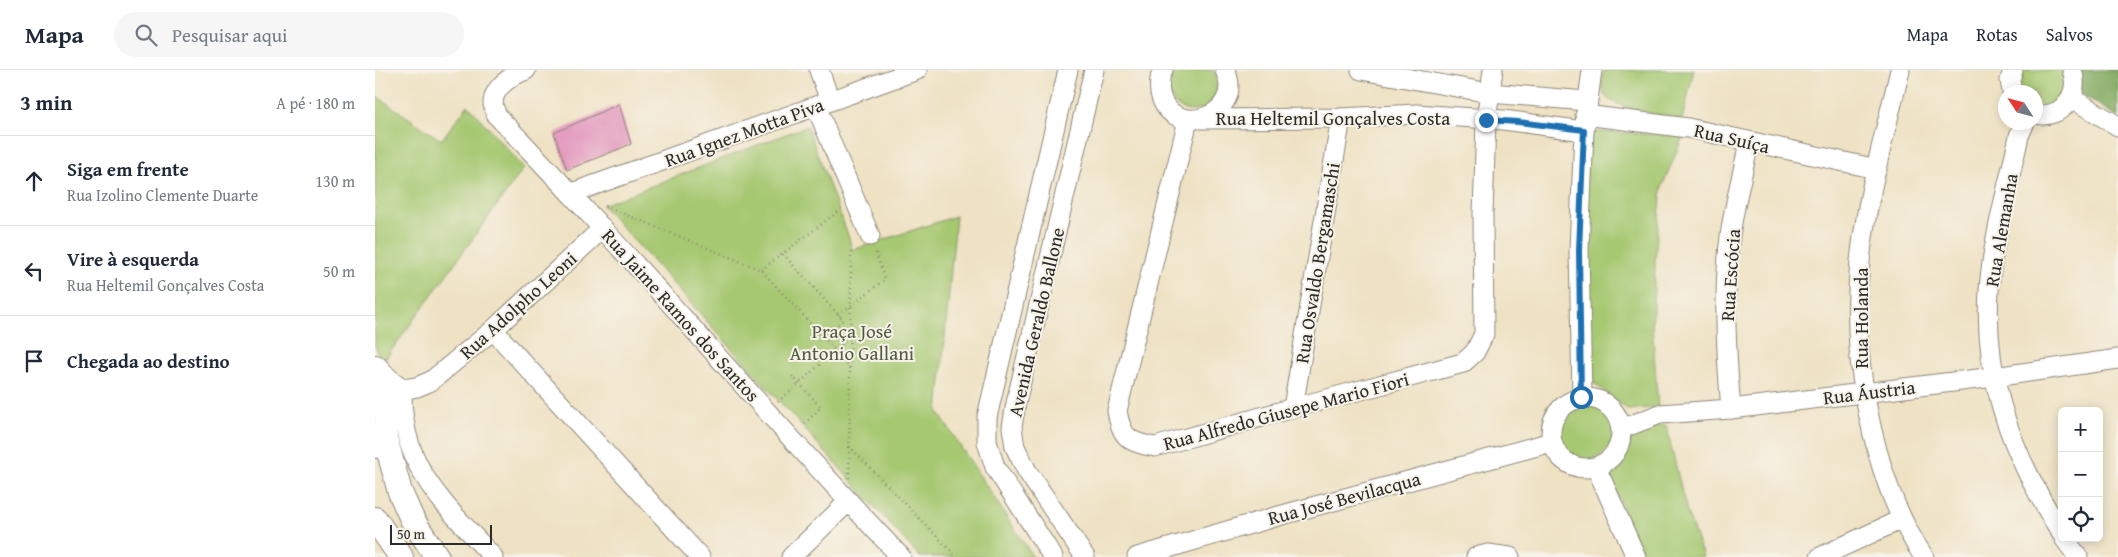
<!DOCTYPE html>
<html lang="pt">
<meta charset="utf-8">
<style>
body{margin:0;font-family:"Gentium Book Plus",serif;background:#f6f6f7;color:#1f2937}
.controls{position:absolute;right:15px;bottom:15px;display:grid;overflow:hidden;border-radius:8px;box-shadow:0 2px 12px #0003}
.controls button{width:45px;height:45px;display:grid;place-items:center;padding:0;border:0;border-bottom:1px solid #e0e1e3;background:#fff;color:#1f2937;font:25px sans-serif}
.compass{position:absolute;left:1623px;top:15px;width:45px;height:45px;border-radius:50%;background:#fff;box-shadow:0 2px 12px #0003;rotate:306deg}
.scale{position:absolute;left:15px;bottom:12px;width:102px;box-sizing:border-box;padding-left:5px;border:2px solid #2b2b2b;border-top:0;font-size:14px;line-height:18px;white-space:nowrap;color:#2b2b2b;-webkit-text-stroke:4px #f7f3e8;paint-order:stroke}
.stop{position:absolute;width:15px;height:15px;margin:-11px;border:4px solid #1f6fb2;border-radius:50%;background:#fff}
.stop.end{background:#1f6fb2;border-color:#fff;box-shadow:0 1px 5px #0008}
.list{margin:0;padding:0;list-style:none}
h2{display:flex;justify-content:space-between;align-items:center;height:65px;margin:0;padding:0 20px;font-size:21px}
h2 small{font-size:16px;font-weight:400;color:#747a83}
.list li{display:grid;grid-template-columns:32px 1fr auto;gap:15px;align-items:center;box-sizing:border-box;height:90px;padding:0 20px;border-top:1px solid #e0e1e3}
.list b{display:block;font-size:19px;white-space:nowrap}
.list p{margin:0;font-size:16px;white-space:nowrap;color:#747a83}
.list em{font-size:16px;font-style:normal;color:#747a83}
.icon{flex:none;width:28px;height:28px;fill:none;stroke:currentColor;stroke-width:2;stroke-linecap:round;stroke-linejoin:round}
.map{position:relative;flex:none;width:1743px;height:487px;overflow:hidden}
header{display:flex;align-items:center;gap:30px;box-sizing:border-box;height:70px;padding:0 25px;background:#fff;border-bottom:1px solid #e0e1e3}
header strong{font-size:24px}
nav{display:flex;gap:28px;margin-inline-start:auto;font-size:18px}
.search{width:350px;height:45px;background:#f6f6f7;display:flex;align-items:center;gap:12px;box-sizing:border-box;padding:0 18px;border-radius:28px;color:#747a83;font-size:19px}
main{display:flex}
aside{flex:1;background:#fff}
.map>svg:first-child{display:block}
.green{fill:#a6c871;stroke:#687a4e}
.forest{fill:#84ac63;stroke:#586c47}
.building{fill:#e294bc}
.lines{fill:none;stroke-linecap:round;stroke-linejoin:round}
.minor-casing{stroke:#8d8678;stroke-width:21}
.major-casing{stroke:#8d8678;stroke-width:26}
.path{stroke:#8d8678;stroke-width:2.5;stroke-dasharray:1 4;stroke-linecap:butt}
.minor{stroke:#fff;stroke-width:19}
.major{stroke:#fff;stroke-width:24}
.route{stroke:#1f6fb2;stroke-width:6}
.labels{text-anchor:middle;stroke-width:4;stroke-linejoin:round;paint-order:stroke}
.street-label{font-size:19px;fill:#2b2b2b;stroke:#f7f3e8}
.park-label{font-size:19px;fill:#505a40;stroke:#f7f3e8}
</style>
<header>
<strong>Mapa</strong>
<div class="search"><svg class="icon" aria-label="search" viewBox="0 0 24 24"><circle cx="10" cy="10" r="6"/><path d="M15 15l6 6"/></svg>Pesquisar aqui</div>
<nav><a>Mapa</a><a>Rotas</a><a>Salvos</a></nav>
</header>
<main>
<aside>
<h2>3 min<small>A pé · 180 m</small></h2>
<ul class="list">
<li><svg class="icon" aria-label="ahead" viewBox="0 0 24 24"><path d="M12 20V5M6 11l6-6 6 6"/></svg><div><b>Siga em frente</b><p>Rua Izolino Clemente Duarte</p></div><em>130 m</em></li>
<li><svg class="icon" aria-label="left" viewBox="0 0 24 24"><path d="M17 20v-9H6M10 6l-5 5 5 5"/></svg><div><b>Vire à esquerda</b><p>Rua Heltemil Gonçalves Costa</p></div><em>50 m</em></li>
<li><svg class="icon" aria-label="arrive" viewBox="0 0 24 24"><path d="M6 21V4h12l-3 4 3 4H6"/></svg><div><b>Chegada ao destino</b></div></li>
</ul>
</aside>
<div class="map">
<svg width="1743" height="487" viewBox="0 0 1743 487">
<rect width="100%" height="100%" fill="#f7f3e8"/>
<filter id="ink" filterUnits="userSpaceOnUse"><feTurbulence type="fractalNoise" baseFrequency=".02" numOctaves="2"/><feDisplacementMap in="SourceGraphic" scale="10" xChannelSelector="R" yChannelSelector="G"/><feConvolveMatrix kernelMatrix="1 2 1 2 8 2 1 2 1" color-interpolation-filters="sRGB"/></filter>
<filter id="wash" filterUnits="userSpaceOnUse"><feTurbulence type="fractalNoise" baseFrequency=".0096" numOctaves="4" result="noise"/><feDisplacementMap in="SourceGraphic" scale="20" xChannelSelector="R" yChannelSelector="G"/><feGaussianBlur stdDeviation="1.12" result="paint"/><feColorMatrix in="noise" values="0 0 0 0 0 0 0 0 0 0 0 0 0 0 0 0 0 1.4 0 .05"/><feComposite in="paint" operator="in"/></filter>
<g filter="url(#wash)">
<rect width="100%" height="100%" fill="#efe2c4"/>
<g class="green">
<path d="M799,0H838C860,33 809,58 795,26C791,16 793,8 799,0Z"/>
<path d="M1229,0H1319L1307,50C1290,46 1241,38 1231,27C1225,19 1227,9 1229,0Z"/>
<path d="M1648,0H1687C1697,19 1682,39 1661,35L1660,22H1647C1643,15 1644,7 1648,0Z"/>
<polygon points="0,25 66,70 93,35 149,98 11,288 4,286 0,275"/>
<polygon points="432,56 474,168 477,180 581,146 563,342 658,487 545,487 227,135"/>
<polygon points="1209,61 1308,66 1287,117 1281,177 1277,255 1283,337 1253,340 1215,310"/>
<circle cx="1211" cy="363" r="27"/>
<path d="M1291,355L1312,442L1328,487H1268L1229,394C1241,384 1246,374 1246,359Z"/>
</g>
<polygon class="forest" points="1705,0 1743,0 1743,47 1705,23"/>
<g id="blocks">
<polygon class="building" points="244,34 256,74 192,100 179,63"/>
</g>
</g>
<g filter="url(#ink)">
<use href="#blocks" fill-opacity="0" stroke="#8d8678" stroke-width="1"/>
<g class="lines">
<g class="minor-casing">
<g id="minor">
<path d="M151,0C137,5 118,17 118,34C118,37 121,42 122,46C261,189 388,343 526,487"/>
<polyline points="444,0 455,31"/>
<path d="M788,0C784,7 784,15 785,23C795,71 872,47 850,0"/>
<polyline points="986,0 1115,23 1211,31"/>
<path d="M1525,0C1508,73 1485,148 1483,223C1481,276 1488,329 1502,380C1512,417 1527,455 1549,487"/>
<polyline points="1637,22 1635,10 1638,0"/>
<polyline points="1696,28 1743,56"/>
<polyline points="441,36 495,166"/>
<path d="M1660,44C1687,50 1706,24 1697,0"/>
<polyline points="1210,45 1313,58 1502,99"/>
<polyline points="826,49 966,48 1041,44 1128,50 1209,61"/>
<path d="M813,50L742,341C747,368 753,372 780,377L918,338L1088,293L1100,282L1109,264L1108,144L1111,50L1118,0"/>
<path d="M1650,52L1644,66C1635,108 1623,150 1617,192C1602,295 1633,379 1687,464"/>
<polyline points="197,123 542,0"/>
<polyline points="118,260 325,487"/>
<polyline points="15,321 42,317 56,311 118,260 228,158"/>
<path d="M27,321C26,399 69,433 118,487"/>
<polyline points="1207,327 1204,180 1209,61 1217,0"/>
<circle cx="1211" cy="363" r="35"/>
<polyline points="918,338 966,48"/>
<path d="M1356,339C1351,281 1348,224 1355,166C1359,135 1368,103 1374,72"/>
<polyline points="1246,359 1285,344 1356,339 1619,307 1743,289"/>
<polyline points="1221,397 1261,487"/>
<polyline points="1689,468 1703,487"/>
<polyline points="416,487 473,432"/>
<polyline points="678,487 620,397 612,372 612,347 693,0"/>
<polyline points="710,487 652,401 640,377 637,357 641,333 719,0"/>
<polyline points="762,487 907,445 1177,372"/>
<polyline points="1101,487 1113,484 1135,487"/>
<polyline points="1445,487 1527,449"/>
</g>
</g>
<g class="major-casing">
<g id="major">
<polyline points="0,297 12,310 27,321"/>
<path d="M0,323C15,337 15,362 1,376"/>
<polyline points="9,364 25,422 37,449 62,487"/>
<polyline points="0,449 26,487"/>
</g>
</g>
<g class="path">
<polyline points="230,136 386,200 459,279 475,299"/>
<polyline points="408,184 468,250 442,271"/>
<polyline points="386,200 464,141"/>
<polyline points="464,245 510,209 500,181"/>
<polyline points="417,306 446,337 428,356"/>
<polyline points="403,332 475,268"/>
<polyline points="474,376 582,487"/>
<polyline points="474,408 476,180"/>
</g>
<use href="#minor" class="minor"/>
<use href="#major" class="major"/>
</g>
</g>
<g class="lines" filter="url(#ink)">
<polyline class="route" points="1111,50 1143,52 1209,60 1204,180 1206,327"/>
</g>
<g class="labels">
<g class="street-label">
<text x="958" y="55">Rua Heltemil Gonçalves Costa</text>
<text transform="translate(369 62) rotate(-20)" y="7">Rua Ignez Motta Piva</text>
<text transform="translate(1357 68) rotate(13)" y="7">Rua Suíça</text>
<text transform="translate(1626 160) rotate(-80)" y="7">Rua Alemanha</text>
<text transform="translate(942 193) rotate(-81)" y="7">Rua Osvaldo Bergamaschi</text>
<text transform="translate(1355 205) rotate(-86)" y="7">Rua Escócia</text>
<text transform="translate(143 235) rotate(-42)" y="7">Rua Adolpho Leoni</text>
<text transform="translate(306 245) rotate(48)" y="7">Rua Jaime Ramos dos Santos</text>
<text transform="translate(1486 248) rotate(-90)" y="7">Rua Holanda</text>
<text transform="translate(661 252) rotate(-77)" y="7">Avenida Geraldo Ballone</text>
<text transform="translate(1494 322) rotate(-7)" y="7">Rua Áustria</text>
<text transform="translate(911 341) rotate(-15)" y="7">Rua Alfredo Giusepe Mario Fiori</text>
<text transform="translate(969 428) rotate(-15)" y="7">Rua José Bevilacqua</text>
</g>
<g class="park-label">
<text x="477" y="268">Praça José<tspan x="477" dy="22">Antonio Gallani</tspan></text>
</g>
</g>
</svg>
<div class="controls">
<button>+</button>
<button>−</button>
<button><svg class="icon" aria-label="locate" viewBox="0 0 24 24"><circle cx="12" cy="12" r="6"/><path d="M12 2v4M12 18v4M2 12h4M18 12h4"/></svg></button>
</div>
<svg class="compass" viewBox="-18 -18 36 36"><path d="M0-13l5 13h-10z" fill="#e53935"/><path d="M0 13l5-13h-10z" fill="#747a83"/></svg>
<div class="scale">50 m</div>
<div class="stop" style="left:1206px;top:327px"></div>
<div class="stop end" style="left:1111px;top:50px"></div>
</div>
</main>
